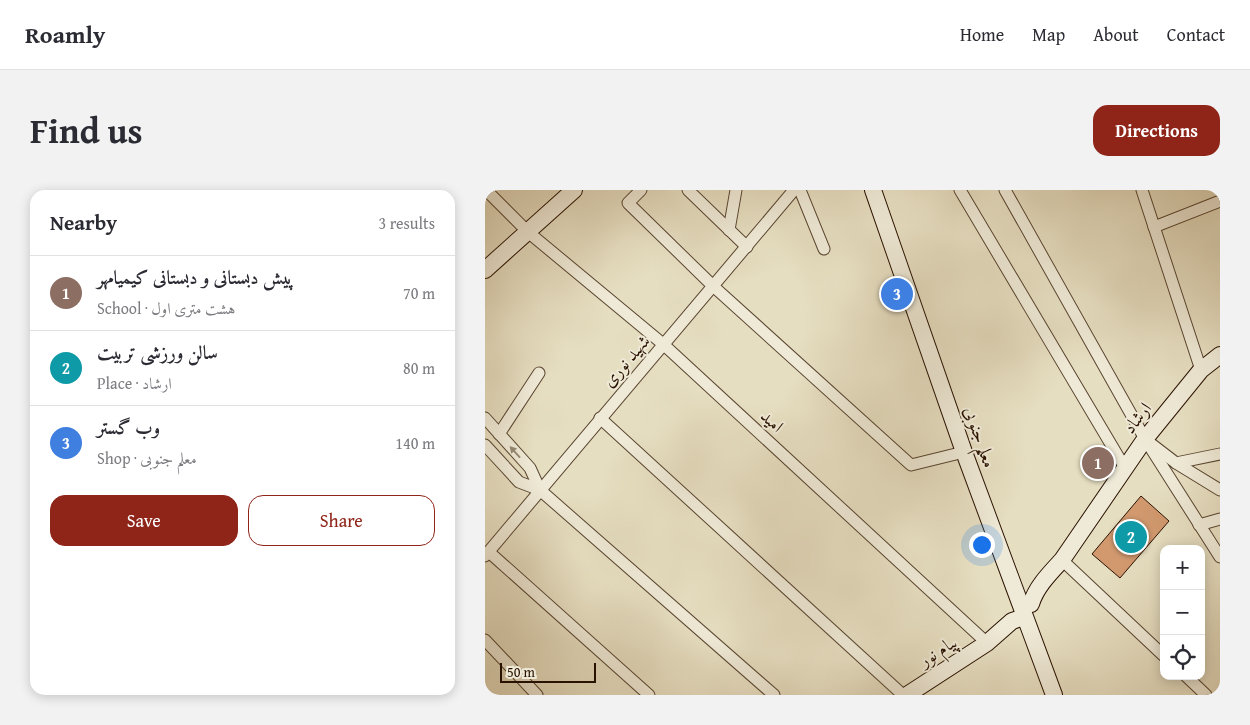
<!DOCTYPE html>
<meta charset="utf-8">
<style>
body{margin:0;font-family:"Gentium Book Plus",Amiri,serif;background:#f2f2f3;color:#2b2b33}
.controls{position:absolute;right:15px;bottom:15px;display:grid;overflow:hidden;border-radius:10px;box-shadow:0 2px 12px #0003}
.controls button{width:45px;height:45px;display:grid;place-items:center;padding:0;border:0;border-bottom:1px solid #e1e1e2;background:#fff;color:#2b2b33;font:25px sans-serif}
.scale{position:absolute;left:15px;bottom:12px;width:96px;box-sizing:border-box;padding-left:5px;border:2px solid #2a1200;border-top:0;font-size:14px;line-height:18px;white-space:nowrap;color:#2a1200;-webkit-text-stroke:4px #efead7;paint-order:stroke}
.you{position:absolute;left:496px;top:354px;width:18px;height:18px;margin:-12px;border:4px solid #fff;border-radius:50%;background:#1a73e8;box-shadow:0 0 0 8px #1a73e833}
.badge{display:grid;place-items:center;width:32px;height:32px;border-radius:50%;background:#8f2418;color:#fff;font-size:16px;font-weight:700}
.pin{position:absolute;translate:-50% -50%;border:2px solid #fff;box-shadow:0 1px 5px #0006}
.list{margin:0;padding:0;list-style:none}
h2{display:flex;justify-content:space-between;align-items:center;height:65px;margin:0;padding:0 20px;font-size:21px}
h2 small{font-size:16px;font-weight:400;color:#7c7c81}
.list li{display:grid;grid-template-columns:32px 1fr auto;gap:15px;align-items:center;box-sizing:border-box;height:75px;padding:0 20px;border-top:1px solid #e1e1e2}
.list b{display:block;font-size:19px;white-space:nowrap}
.list p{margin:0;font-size:16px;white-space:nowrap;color:#7c7c81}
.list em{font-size:16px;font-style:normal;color:#7c7c81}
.actions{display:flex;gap:10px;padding:15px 20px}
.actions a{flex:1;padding:11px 0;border:1px solid #8f2418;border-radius:15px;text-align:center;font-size:18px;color:#8f2418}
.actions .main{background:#8f2418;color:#fff}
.icon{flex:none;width:28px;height:28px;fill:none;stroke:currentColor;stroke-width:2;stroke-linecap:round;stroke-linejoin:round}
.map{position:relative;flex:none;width:735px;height:505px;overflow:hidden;border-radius:15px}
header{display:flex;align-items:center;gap:30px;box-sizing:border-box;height:70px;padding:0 25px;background:#fff;border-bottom:1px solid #e1e1e2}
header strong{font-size:24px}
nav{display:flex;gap:28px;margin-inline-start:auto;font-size:18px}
.intro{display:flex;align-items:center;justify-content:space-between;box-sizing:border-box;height:120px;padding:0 30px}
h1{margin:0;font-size:35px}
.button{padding:12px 22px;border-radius:15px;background:#8f2418;color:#fff;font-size:18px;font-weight:700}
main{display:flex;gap:30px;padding:0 30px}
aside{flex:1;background:#fff;border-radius:15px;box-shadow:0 2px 12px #0003}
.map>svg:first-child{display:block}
.building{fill:#d2996f;stroke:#2a1200}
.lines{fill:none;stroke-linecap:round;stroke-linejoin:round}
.street-casing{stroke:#594530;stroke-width:13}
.secondary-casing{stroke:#2a1200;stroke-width:18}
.street{stroke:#efead7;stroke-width:11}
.secondary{stroke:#efead7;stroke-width:16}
.oneway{fill:#968976}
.labels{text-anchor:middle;stroke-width:4;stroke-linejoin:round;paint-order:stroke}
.street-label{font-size:18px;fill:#2a1200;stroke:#efead7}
</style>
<header>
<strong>Roamly</strong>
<nav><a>Home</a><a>Map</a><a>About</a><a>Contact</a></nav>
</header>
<div class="intro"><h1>Find us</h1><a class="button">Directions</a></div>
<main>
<aside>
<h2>Nearby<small>3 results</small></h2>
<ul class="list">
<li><span class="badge" style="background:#8d6e63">1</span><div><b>پیش دبستانی و دبستانی کیمیامهر</b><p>School · هشت متری اول</p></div><em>70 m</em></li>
<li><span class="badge" style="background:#0f9aa8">2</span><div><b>سالن ورزشی تربیت</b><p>Place · ارشاد</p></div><em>80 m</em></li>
<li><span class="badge" style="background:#3f7fe0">3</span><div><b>وب گستر</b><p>Shop · معلم جنوبی</p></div><em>140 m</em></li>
</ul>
<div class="actions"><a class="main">Save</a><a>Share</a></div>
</aside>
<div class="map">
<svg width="735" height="505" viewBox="0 0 735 505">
<rect width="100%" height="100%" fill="#e6dec1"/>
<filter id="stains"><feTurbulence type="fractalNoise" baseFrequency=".004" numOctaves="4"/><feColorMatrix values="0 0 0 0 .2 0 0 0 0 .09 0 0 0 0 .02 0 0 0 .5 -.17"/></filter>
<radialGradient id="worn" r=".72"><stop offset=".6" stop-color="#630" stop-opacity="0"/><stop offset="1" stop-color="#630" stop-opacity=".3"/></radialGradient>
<polygon class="building" points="656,306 684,331 635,388 607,364"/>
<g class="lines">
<g class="street-casing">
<g id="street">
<polyline points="1,0 43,42 178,154 502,453"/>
<polyline points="156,0 143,13 228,96 426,275 479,262"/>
<polyline points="203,0 262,57"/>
<polyline points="315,0 339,59"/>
<polyline points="475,0 640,278"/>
<polyline points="520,0 660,249 735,367"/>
<polyline points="657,0 716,180"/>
<polyline points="669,37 735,11"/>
<polyline points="244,40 251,0"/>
<polyline points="0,228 45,278 55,300"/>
<polyline points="115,228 418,505"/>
<polyline points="14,244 54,183"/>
<polyline points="665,253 691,273 735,300"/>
<polyline points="0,255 34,292 55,300 289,505"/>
<polyline points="691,273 735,264"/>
<polyline points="714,335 735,329"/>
<polyline points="4,362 164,505"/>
<polyline points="0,366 309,0"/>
<polyline points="577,370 679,466"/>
<polyline points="0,450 52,505"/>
<polyline points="701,486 721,505"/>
</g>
</g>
<g class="secondary-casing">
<g id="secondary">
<polyline points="388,0 479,262 569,505"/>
<polyline points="0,80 89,0"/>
<path d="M546,414C551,397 565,383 577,370L660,249L716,180L735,165"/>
<polyline points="422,505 502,453 527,431 533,429"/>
</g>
</g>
<use href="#street" class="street"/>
<use href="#secondary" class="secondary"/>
</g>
<defs><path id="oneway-solid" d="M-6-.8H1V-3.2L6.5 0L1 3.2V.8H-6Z" transform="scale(1.25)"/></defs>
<use class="oneway" href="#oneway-solid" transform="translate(30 262) rotate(-132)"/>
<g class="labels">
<g class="street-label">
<text transform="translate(141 171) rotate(-49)" y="6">شهید نوری</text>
<text transform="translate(652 228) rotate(-52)" y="6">ارشاد</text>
<text transform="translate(287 231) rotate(43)" y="6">امید</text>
<text transform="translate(495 247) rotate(71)" y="6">معلم جنوبی</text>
<text transform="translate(453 461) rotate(-33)" y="6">پیام نور</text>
</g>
</g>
<rect width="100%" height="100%" filter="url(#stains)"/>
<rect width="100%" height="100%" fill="url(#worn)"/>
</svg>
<div class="controls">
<button>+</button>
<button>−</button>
<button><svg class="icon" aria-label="locate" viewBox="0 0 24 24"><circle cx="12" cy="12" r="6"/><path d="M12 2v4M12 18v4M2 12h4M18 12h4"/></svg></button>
</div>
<div class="scale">50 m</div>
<div class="you"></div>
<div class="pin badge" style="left:613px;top:273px;background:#8d6e63">1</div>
<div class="pin badge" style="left:646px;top:347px;background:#0f9aa8">2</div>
<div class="pin badge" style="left:412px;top:104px;background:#3f7fe0">3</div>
</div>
</main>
